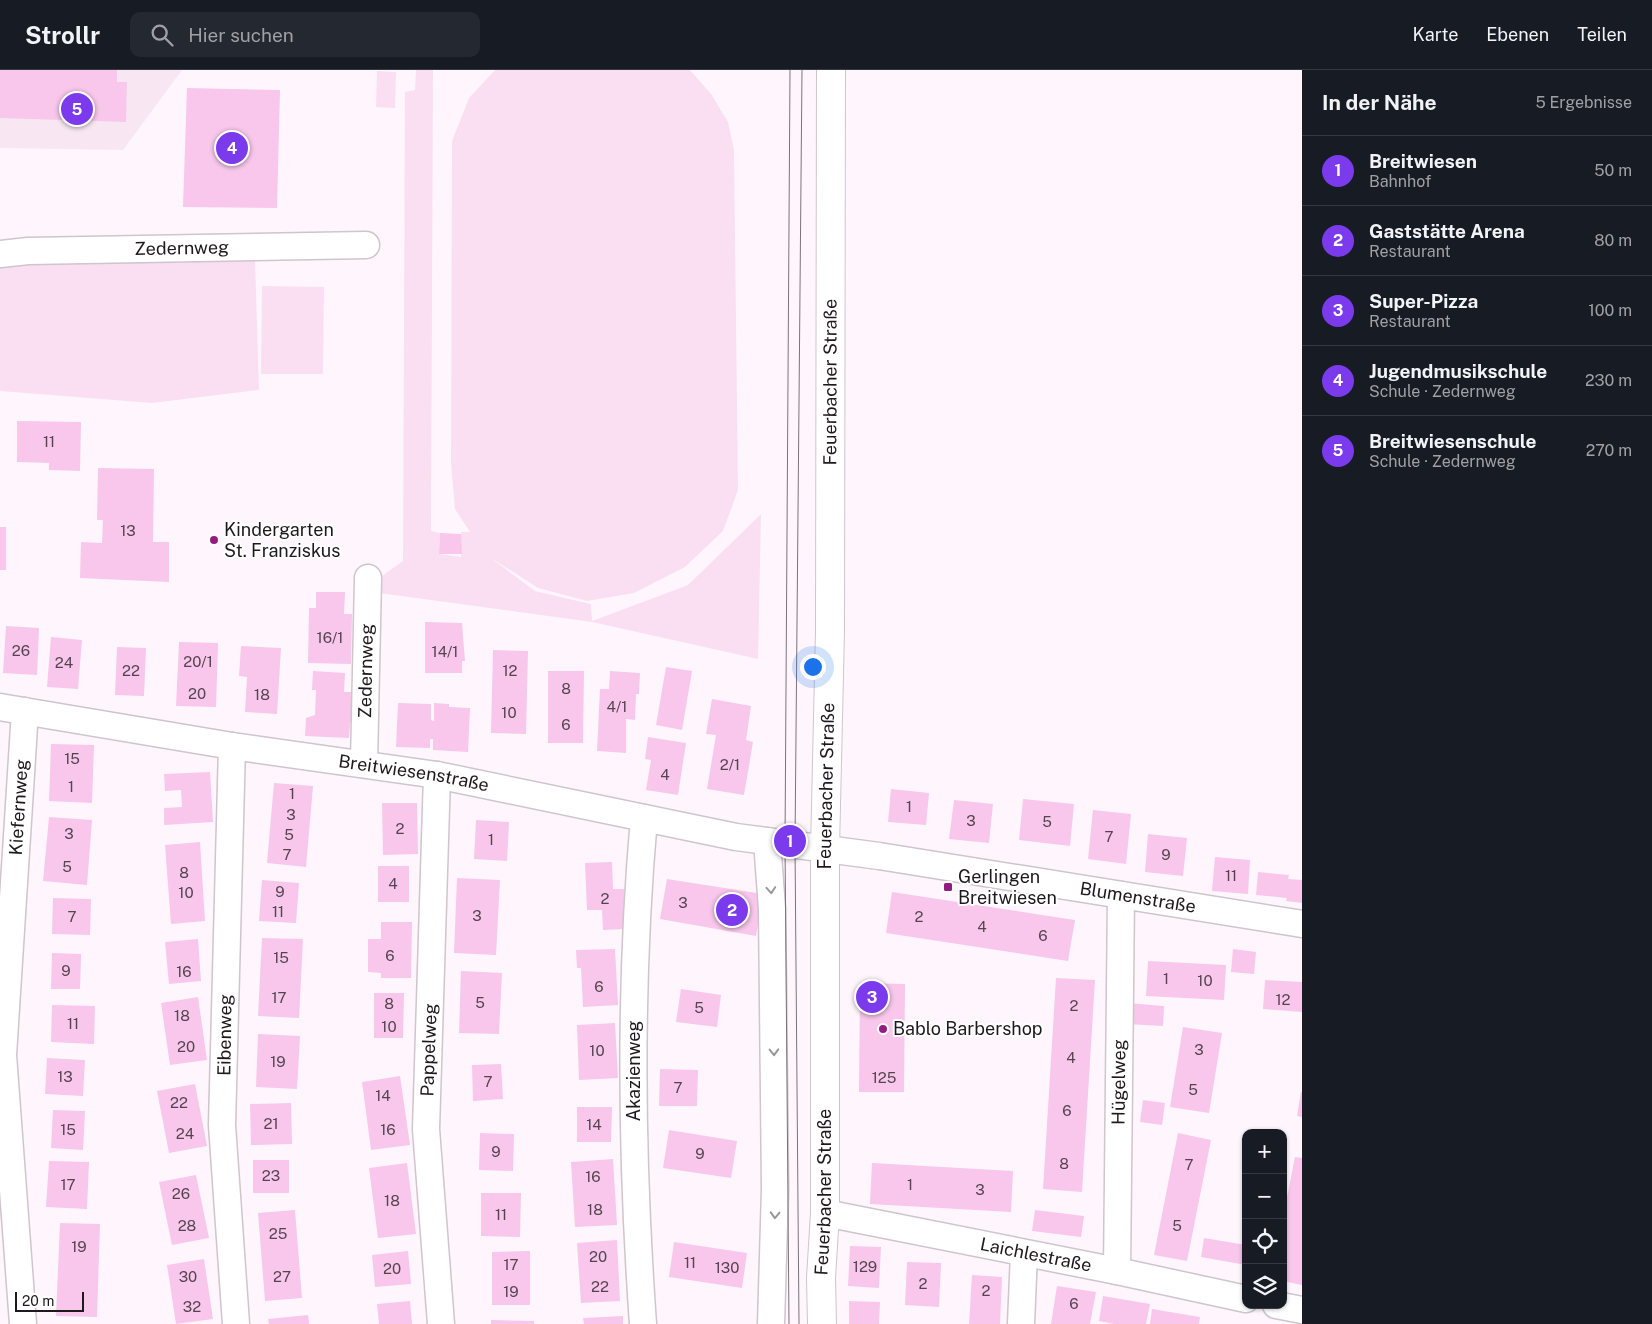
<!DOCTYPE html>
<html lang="de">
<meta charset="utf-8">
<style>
body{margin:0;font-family:"Public Sans",sans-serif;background:#242831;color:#f1f3f6}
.controls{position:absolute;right:15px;bottom:15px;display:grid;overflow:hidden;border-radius:10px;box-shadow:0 1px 4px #0004}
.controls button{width:45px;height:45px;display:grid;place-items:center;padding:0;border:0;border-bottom:1px solid #363941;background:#171b24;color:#f1f3f6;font:25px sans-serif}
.scale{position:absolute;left:15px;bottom:12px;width:69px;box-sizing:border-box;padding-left:5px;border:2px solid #1d191c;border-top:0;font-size:14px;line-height:18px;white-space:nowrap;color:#1d191c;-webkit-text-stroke:4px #fff;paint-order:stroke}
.you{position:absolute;left:812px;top:596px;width:18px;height:18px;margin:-12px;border:4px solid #fff;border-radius:50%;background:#1a73e8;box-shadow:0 0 0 8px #1a73e833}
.badge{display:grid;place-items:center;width:32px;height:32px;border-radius:50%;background:#7c3aed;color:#fff;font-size:16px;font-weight:700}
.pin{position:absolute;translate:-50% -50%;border:2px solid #fff;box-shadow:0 1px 5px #0006}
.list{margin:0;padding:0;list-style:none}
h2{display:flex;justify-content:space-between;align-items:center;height:65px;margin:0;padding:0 20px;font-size:21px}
h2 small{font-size:16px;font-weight:400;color:#9ea1a6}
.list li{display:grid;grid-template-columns:32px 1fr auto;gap:15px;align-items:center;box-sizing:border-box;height:70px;padding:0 20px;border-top:1px solid #363941}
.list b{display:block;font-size:19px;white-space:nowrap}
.list p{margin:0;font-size:16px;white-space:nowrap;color:#9ea1a6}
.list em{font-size:16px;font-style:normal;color:#9ea1a6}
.icon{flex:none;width:28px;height:28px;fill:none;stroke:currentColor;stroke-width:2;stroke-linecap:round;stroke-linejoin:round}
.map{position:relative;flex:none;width:1302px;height:1254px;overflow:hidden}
header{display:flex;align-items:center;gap:30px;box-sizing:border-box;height:70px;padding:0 25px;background:#171b24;border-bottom:1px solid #363941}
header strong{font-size:24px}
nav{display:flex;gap:28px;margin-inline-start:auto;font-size:18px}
.search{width:350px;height:45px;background:#242831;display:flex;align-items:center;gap:12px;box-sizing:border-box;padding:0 18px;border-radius:10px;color:#9ea1a6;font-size:19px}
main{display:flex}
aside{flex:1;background:#171b24}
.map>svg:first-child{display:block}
.built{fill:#f8e7f3}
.green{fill:#fadff2}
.building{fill:#f8c7eb}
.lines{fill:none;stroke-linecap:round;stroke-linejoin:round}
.street-casing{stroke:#cfc5cc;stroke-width:29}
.secondary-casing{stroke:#cfc5cc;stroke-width:30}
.street{stroke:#fff;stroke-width:26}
.secondary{stroke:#fff;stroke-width:28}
.tram{stroke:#7a7479;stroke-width:1}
.oneway{stroke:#999899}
.poi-dot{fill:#911e7e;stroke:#fff;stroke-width:2}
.labels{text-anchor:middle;stroke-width:4;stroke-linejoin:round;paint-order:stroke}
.number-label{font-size:15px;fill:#544450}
.street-label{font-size:18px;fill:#1d191c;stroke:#fff}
.poi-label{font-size:18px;fill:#1d191c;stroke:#fff;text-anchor:start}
</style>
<header>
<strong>Strollr</strong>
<div class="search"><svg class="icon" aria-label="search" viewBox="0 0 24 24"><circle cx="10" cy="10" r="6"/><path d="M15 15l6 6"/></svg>Hier suchen</div>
<nav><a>Karte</a><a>Ebenen</a><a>Teilen</a></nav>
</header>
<main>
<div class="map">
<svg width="1302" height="1254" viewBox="0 0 1302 1254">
<rect width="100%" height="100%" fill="#fef6fc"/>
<polygon class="built" points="0,0 182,0 123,80 0,78"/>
<g class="green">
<polygon points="416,0 433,0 431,461 440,463 439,484 461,487 461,462 470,462 455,439 451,393 452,71 469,28 495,0 690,0 711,24 728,52 734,80 738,420 723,461 685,497 634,523 587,531 538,518 491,488 535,521 591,534 592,551 688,515 761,444 758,589 592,552 379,523 382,506 403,491 405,22 415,20"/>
<polygon points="377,1 396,2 395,38 376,37"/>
<polygon points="102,188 255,188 259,320 152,333 0,321 0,196"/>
<polygon points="262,216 324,217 323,304 261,304"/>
</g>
<g class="building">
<polygon points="0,0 117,0 117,12 127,12 126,52 0,48"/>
<polygon points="187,18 280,20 277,138 183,137"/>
<polygon points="17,351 81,352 80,401 49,400 49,393 17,392"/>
<polygon points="98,398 154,399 153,472 169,472 169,512 80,508 81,472 102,473 103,450 97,450"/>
<rect x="0" y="457" width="6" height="43"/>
<polygon points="440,463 461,464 462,484 439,484"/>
<polygon points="316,522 345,522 344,544 352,544 351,594 308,593 309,538 316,538"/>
<polygon points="425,552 462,553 465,591 462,591 462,603 425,603"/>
<polygon points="6,556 39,558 37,605 3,603"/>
<polygon points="51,567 82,570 78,619 47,617"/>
<polygon points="179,572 218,573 216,637 176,636"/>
<polygon points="241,576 281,578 277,644 245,642 247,607 239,606"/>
<polygon points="117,577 146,578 144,626 115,625"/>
<polygon points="493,580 528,581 526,664 491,663"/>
<polygon points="666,597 692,601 682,660 656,655"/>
<polygon points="313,601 345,603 344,622 354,622 355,652 350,652 349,668 305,666 306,648 315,645 316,620 312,620"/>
<polygon points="548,601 584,601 583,673 548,673"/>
<polygon points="610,601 640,603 639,624 636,624 635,650 626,649 626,683 597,681 600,619 609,619"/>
<polygon points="712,629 751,636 746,670 753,672 744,725 707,719 716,665 706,664"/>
<polygon points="398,633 431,634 431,650 434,651 434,633 449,634 449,637 470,638 468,682 433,680 433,669 430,669 430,678 396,677"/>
<polygon points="648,667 686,673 678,725 646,720 651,690 645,689"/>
<polygon points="51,674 94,675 92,733 49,731"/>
<polygon points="210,702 213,752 164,755 164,738 182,737 181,720 165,721 164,704"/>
<polygon points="274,713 313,716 306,797 267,793"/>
<polygon points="891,719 929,723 926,755 888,752"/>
<polygon points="1023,729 1074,734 1070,776 1019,770"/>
<polygon points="954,730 993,734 989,773 949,769"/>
<polygon points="382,733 417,733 418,784 383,785"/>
<polygon points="1093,740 1131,744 1126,794 1088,789"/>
<polygon points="49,747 92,750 87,815 43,811"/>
<polygon points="476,750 509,752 507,791 474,789"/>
<polygon points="1148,764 1187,768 1183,806 1145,802"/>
<polygon points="200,772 205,851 171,854 165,775"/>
<polygon points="1215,787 1250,790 1248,824 1212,821"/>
<polygon points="612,792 613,819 624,819 625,859 603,860 602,840 587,840 585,793"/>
<rect x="378" y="796" width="31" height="36"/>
<polygon points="1258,802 1289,805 1288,809 1302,810 1302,833 1286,831 1287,828 1256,825"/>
<polygon points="457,808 500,810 496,885 454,883"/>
<polygon points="667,809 763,824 756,866 660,849"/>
<polygon points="262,810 299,813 296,853 259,851"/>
<polygon points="892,822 1075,850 1068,891 886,863"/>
<polygon points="53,828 91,829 90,865 52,864"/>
<polygon points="381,852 412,852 411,908 381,908 381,903 368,902 368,869 381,869"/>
<polygon points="262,868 303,869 299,948 258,946"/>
<polygon points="198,869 201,911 169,914 165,872"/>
<polygon points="615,879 618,935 583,937 581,898 577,898 576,880"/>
<polygon points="1233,879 1256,882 1254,904 1231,902"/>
<polygon points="52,883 81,884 80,919 51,919"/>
<polygon points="1148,891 1226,895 1224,930 1146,926"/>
<polygon points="461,901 502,903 499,964 459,963"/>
<polygon points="1056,908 1095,910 1082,1122 1043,1119"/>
<polygon points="1265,910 1302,912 1302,942 1263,939"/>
<polygon points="860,913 905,914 904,1022 859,1022"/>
<polygon points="681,919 721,925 717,957 676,952"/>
<polygon points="374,923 404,923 403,968 374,968"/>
<polygon points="198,927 207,990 170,995 161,933"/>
<polygon points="1127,933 1164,936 1163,956 1126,954"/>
<polygon points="52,935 95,936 94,974 51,972"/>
<polygon points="615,953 618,1008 579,1010 577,955"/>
<polygon points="1183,957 1222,963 1209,1043 1170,1037"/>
<polygon points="258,964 300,966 297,1019 256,1017"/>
<polygon points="47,988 85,990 83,1026 45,1024"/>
<polygon points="501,994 503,1029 473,1031 472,995"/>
<polygon points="660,999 698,1000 697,1036 659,1036"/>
<polygon points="400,1006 410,1075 371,1080 362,1012"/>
<polygon points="195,1014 207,1076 169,1083 157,1021"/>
<polygon points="1301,1022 1302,1022 1302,1047 1297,1046"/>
<polygon points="1143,1030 1165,1033 1162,1055 1140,1052"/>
<polygon points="291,1033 292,1074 251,1075 250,1034"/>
<polygon points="577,1037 612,1037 611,1072 577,1072"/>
<polygon points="53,1040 85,1041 83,1080 51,1078"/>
<polygon points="669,1060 737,1071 731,1108 663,1098"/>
<polygon points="480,1063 514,1064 513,1101 479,1100"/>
<polygon points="1178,1063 1211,1070 1187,1191 1154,1185"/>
<polygon points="1295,1087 1302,1088 1302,1215 1283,1211 1283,1148"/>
<polygon points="613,1089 617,1155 575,1157 571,1092"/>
<rect x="253" y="1090" width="36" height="33"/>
<polygon points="49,1091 89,1092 87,1139 46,1137"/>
<polygon points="407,1093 416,1164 378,1168 369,1098"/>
<polygon points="872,1093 1013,1101 1011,1142 870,1134"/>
<polygon points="196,1105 209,1168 172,1175 159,1112"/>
<polygon points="481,1123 521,1123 520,1167 481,1166"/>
<polygon points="295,1140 302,1228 265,1231 258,1143"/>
<polygon points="1035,1140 1084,1146 1081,1167 1032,1161"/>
<polygon points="60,1153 100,1154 97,1247 56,1246"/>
<polygon points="1204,1168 1246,1175 1246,1195 1201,1187"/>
<polygon points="617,1170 620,1231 581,1233 577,1173"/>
<polygon points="674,1172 747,1183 742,1218 669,1207"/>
<polygon points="850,1176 881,1177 879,1218 848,1216"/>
<polygon points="408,1181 411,1214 375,1217 372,1185"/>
<polygon points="530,1181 530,1235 492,1235 492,1182"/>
<polygon points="204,1189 213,1249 176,1254 167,1195"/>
<polygon points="907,1192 941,1193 939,1237 905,1235"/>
<polygon points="972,1205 1002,1207 1000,1254 969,1254"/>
<polygon points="1057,1216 1096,1222 1090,1254 1051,1254"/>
<polygon points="1103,1226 1150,1234 1146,1254 1114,1254 1099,1251"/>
<polygon points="410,1231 412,1254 379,1254 377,1234"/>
<polygon points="849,1231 880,1232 879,1254 849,1254"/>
<polygon points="1152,1239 1200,1247 1199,1254 1150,1254"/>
<polygon points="308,1245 309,1254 269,1254 268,1249"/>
<polygon points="623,1246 623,1254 584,1254 583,1248"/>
<polygon points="491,1250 534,1251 534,1254 491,1254"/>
</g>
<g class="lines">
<g class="street-casing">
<g id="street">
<path id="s1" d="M0,184L28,181L366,175"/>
<path id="s2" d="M0,637L232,676L437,705L736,767L879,786L1302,854"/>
<polyline points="232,676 222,1055 236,1254"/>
<path id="s3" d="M364,693L368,508"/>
<polyline points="437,705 426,1059 441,1254"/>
<polyline points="767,771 772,839 775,1119 771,1254"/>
<path id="s4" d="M825,1143L1117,1201L1246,1229"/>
<path id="s5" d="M1117,1201L1121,825"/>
<polyline points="1276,1235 1302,1240"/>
<path id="s6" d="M23,1254L3,985L25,641"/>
<path d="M643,1254C631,1086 629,916 644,748"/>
<polyline points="1021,1254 1024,1183"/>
</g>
</g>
<g class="secondary-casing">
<g id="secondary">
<path id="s7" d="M822,1254L821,1208L825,1143V779L830,561L831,0"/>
</g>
</g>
<use href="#street" class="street"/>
<use href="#secondary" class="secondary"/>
<g class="tram">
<polyline points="789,1254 785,774 790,0"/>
<polyline points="799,1254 795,775 802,0"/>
</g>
</g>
<defs><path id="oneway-chevron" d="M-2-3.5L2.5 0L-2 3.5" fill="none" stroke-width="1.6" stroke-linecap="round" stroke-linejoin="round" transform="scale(1.25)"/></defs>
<g class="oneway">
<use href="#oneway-chevron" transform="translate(771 820) rotate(86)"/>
<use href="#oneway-chevron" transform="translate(774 982) rotate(89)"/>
<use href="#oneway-chevron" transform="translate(775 1145) rotate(92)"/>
</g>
<g class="poi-dot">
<circle cx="214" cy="470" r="5"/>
<rect x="943" y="812" width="10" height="10" rx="2.5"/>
<circle cx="883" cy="959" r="5"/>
</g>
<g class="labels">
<g class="number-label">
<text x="49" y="377">11</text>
<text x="128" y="466">13</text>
<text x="330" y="573">16/1</text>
<text x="21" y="586">26</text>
<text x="445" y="587">14/1</text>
<text x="198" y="597">20/1</text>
<text x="64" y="598">24</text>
<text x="131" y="606">22</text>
<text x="510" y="606">12</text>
<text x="566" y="624">8</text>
<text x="197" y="629">20</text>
<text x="262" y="630">18</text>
<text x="617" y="642">4/1</text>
<text x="509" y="648">10</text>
<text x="566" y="660">6</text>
<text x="72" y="694">15</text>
<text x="730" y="700">2/1</text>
<text x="665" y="710">4</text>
<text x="71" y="722">1</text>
<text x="292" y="729">1</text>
<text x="909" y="742">1</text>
<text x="291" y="750">3</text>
<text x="971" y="756">3</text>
<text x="1047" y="757">5</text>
<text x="400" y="764">2</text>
<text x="69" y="769">3</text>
<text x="289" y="770">5</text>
<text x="1109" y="772">7</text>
<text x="491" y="775">1</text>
<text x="287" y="790">7</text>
<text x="1166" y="790">9</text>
<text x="67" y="802">5</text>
<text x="184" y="808">8</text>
<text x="1231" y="811">11</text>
<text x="393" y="819">4</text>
<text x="280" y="827">9</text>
<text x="186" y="828">10</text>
<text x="605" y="834">2</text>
<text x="683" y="838">3</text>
<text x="278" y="847">11</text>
<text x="477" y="851">3</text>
<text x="72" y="852">7</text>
<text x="919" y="852">2</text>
<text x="982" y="862">4</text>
<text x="1043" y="871">6</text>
<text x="390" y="891">6</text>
<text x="281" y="893">15</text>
<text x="66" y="906">9</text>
<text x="184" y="907">16</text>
<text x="1166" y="914">1</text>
<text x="1205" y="916">10</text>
<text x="599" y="922">6</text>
<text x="279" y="933">17</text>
<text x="1283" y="935">12</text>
<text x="480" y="938">5</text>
<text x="389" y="939">8</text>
<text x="1074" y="941">2</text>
<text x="699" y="943">5</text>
<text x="182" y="951">18</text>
<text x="73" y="959">11</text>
<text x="389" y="962">10</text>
<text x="186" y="982">20</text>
<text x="1199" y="985">3</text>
<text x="597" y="986">10</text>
<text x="1071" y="993">4</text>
<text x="278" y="997">19</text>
<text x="65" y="1012">13</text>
<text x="884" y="1013">125</text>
<text x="488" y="1017">7</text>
<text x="678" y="1023">7</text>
<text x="1193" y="1025">5</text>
<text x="383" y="1031">14</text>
<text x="179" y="1038">22</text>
<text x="1067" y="1046">6</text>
<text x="271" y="1059">21</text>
<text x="594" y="1060">14</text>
<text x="68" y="1065">15</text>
<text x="388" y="1065">16</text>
<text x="185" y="1069">24</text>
<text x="496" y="1087">9</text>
<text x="700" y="1089">9</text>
<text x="1064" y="1099">8</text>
<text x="1189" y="1100">7</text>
<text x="271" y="1111">23</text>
<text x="593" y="1112">16</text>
<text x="68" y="1120">17</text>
<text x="910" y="1120">1</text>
<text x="980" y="1125">3</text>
<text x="181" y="1129">26</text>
<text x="392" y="1136">18</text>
<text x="595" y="1145">18</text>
<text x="501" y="1150">11</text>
<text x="187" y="1161">28</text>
<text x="1177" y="1161">5</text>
<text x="278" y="1169">25</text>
<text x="79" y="1182">19</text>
<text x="598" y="1192">20</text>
<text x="690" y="1198">11</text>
<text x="511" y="1200">17</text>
<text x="865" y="1202">129</text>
<text x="727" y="1203">130</text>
<text x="392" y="1204">20</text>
<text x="188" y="1212">30</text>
<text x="282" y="1212">27</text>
<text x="923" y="1219">2</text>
<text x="600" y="1222">22</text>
<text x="986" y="1226">2</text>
<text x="511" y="1227">19</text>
<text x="1074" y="1239">6</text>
<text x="192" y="1242">32</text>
</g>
<g class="street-label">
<text dy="6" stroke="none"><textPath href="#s1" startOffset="182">Zedernweg</textPath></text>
<text dy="6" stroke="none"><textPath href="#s7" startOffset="942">Feuerbacher Straße</textPath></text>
<text dy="6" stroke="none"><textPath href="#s3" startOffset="92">Zedernweg</textPath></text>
<text dy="6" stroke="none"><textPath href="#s2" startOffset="419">Breitwiesenstraße</textPath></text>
<text dy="6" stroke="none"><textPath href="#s7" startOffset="538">Feuerbacher Straße</textPath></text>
<text dy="6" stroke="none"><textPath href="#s6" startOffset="518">Kiefernweg</textPath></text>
<text dy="6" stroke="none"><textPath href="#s2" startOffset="1154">Blumenstraße</textPath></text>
<text transform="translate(225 965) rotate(-89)" y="6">Eibenweg</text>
<text transform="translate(429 980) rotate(-88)" y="6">Pappelweg</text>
<text transform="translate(634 1001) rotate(-90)" y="6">Akazienweg</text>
<text dy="6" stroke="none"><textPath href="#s5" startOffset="189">Hügelweg</textPath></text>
<text dy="6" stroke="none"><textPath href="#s7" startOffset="132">Feuerbacher Straße</textPath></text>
<text dy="6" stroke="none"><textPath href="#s4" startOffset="215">Laichlestraße</textPath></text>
</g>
<g class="poi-label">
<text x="224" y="466">Kindergarten<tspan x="224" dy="21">St. Franziskus</tspan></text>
<text x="958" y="813">Gerlingen<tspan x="958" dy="21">Breitwiesen</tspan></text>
<text x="893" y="965">Bablo Barbershop</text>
</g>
</g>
</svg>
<div class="controls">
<button>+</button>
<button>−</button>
<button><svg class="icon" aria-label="locate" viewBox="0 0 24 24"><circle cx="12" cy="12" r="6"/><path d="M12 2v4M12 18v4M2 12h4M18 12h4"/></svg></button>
<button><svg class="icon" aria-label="layers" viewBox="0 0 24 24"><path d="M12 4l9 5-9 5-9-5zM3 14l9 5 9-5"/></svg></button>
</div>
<div class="scale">20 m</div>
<div class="you"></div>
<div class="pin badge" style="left:790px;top:771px">1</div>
<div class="pin badge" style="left:732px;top:840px">2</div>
<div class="pin badge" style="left:872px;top:927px">3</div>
<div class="pin badge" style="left:232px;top:78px">4</div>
<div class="pin badge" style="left:77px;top:39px">5</div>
</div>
<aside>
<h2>In der Nähe<small>5 Ergebnisse</small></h2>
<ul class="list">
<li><span class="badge">1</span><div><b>Breitwiesen</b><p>Bahnhof</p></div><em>50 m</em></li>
<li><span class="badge">2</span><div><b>Gaststätte Arena</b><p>Restaurant</p></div><em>80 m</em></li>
<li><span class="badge">3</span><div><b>Super-Pizza</b><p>Restaurant</p></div><em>100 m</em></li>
<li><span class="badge">4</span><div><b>Jugendmusikschule</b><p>Schule · Zedernweg</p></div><em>230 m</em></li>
<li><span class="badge">5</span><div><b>Breitwiesenschule</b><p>Schule · Zedernweg</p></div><em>270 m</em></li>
</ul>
</aside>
</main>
